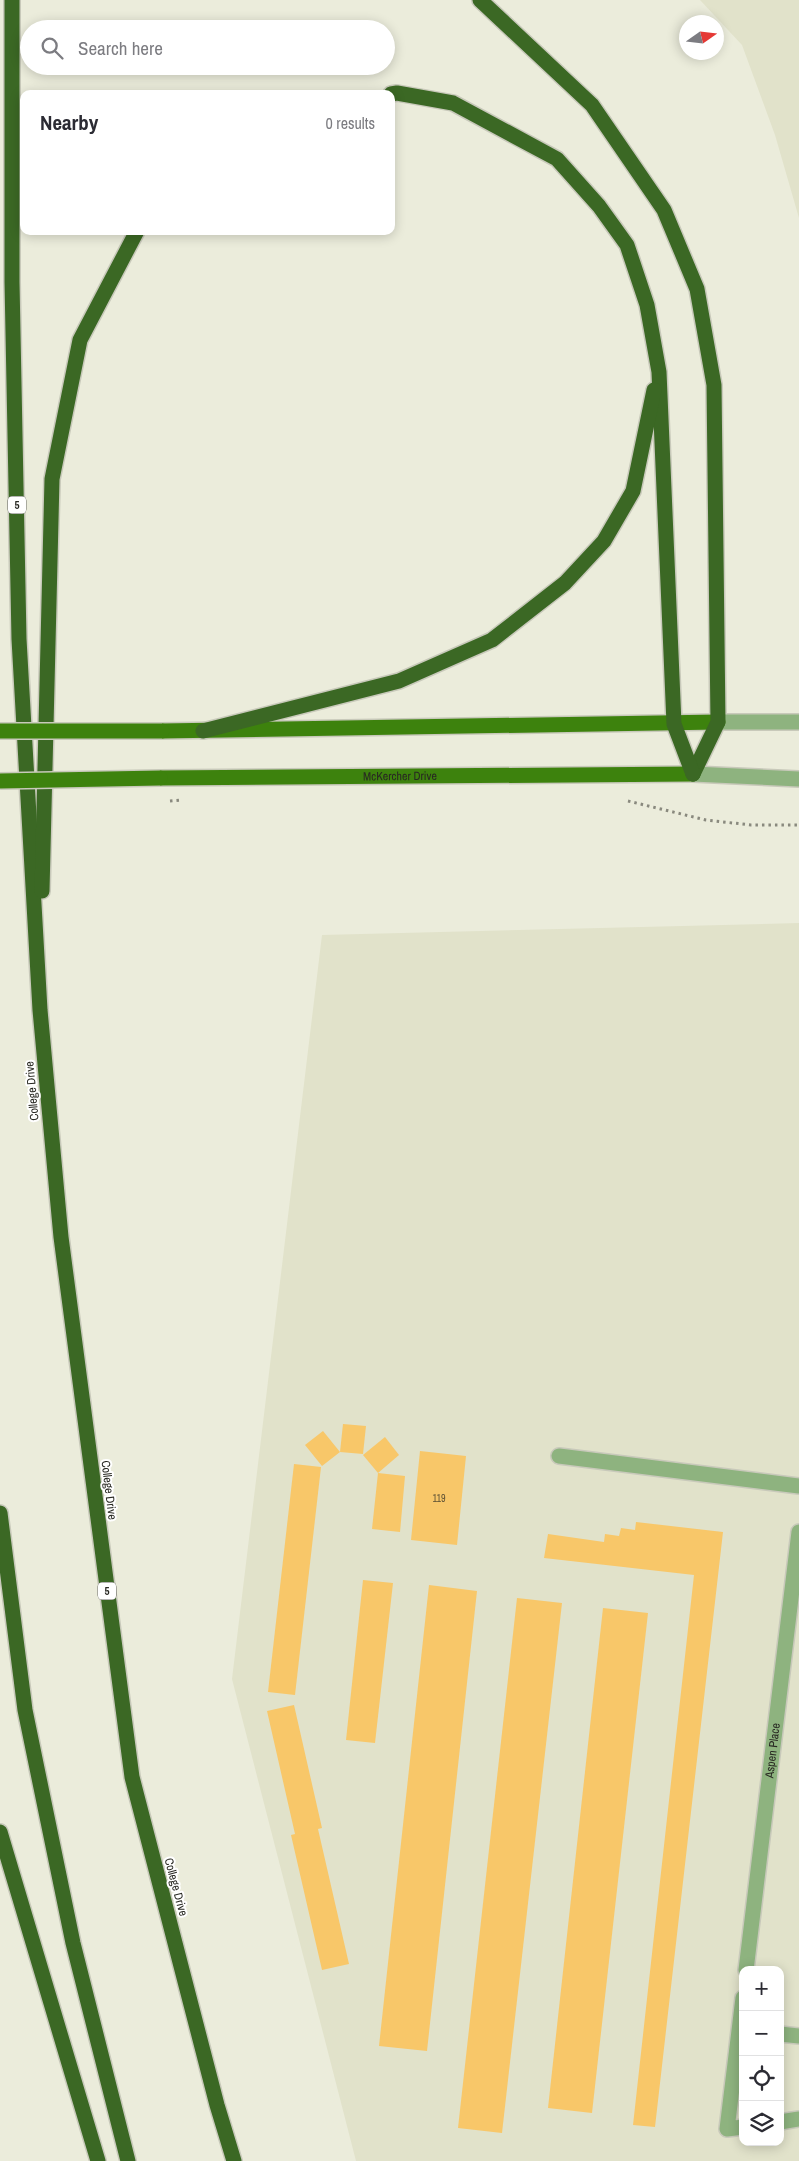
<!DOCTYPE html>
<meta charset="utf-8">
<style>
body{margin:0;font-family:"Archivo Narrow",sans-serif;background:#f2f2f3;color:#2b2b33}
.controls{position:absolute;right:15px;bottom:15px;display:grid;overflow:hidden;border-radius:10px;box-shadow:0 2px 12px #0003}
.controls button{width:45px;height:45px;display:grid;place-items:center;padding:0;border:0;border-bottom:1px solid #e1e1e2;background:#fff;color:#2b2b33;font:25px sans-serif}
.compass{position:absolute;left:679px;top:15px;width:45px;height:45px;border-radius:50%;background:#fff;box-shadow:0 2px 12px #0003;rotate:76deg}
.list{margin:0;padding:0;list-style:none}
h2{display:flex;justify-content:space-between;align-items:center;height:65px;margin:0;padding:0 20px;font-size:21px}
h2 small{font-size:16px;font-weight:400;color:#7c7c81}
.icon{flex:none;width:28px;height:28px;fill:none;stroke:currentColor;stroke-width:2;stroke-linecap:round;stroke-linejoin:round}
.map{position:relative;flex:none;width:799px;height:2161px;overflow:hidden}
.search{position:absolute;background:#fff;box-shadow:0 2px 12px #0003;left:20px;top:20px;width:375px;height:55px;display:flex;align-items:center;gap:12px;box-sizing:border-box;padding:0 18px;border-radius:28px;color:#7c7c81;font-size:19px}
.panel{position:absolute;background:#fff;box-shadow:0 2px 12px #0003;left:20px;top:90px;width:375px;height:145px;border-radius:10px}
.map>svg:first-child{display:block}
.built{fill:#e1e2ca;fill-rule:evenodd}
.building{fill:#f8c769}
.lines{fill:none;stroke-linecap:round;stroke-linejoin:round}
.minor-casing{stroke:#c8c9ba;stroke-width:18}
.major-casing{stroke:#c8c9ba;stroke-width:18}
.highway-casing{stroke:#c8c9ba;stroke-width:18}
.path{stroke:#89897e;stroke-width:3;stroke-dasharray:2.5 4;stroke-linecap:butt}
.minor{stroke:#8eb37f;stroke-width:15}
.major{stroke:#3d820d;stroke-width:15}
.highway{stroke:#3b6824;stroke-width:15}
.major-bridge-casing{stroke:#c8c9ba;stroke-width:18;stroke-linecap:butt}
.path-bridge{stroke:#89897e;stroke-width:3;stroke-dasharray:2.5 4;stroke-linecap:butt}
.major-bridge{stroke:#3d820d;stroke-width:15}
.labels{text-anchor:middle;stroke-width:4;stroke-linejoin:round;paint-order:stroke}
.number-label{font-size:10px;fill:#5c5034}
.shield{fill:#fff;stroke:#686864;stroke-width:1}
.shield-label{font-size:11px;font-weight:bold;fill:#282822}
.street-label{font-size:12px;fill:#282822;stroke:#fff}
</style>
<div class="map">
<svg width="799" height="2161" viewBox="0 0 799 2161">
<rect width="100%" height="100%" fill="#ebecdb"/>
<g class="built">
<polygon points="700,0 799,0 799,218 775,135 742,45"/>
<path d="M799,923V2161H356L232,1679L322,935ZM743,1970H780V2142H743Z"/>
</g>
<g class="building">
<polygon points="343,1424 366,1426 363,1454 340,1452"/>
<polygon points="323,1431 340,1452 322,1466 305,1445"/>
<polygon points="385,1437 399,1455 378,1473 363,1455"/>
<polygon points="420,1451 466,1456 457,1545 411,1540"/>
<polygon points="294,1464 321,1467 295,1695 268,1692"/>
<polygon points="378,1473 405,1476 400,1532 372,1529"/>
<polygon points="636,1522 723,1532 655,2127 633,2125 694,1575 544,1558 548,1534 604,1542 605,1534 619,1536 621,1528 635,1530"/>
<polygon points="363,1580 393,1583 375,1743 346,1740"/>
<polygon points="429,1585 477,1591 427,2051 379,2046"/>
<polygon points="517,1598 562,1603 502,2133 458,2128"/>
<polygon points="603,1608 648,1613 592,2113 548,2108"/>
<polygon points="294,1705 322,1828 318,1829 349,1964 322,1970 291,1835 295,1834 267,1711"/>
</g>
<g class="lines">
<g class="minor-casing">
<g id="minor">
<polyline points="718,722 799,722"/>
<polyline points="693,774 799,779"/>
<polyline points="559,1456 799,1486"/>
<path id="s1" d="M746,1970L799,1532"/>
<polyline points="743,1998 727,2129 743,2127"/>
<polyline points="780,2034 799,2036"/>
<polyline points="780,2122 799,2119"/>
</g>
</g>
<g class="major-casing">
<g id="major">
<polyline points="162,731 718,722"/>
<path id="s2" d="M160,778L693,774"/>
</g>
</g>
<g class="highway-casing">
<g id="highway">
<polyline points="12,0 12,282 19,639 40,1010 61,1237 132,1777 217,2105 234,2161"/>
<polyline points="480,0 592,105 664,210 697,289 714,385 718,722 693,774"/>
<polyline points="391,94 397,93 453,103 557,159 599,206 627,245 647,305 659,372 674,724 693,774"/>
<polyline points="203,731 399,681 492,640 565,583 604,541 633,491 654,390"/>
<polyline points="42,891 52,479 80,340 137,231"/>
<polyline points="0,1513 25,1710 73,1943 128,2161"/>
<polyline points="0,1832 98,2161"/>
</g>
</g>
<polyline class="path" points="628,801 706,820 751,825 799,825"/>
<use href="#minor" class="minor"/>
<use href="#major" class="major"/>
<use href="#highway" class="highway"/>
<g class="major-bridge-casing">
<g id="major-bridge">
<polyline points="0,731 162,731"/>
<polyline points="0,781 160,778"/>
</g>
</g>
<polyline class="path-bridge" points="170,801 181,800"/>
<use href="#major-bridge" class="major-bridge"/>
</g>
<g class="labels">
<g class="number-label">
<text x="439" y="1502">119</text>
</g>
<g class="shield">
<rect x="8" y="496.5" width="18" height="17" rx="4"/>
<rect x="98" y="1582.5" width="18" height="17" rx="4"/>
</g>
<g class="shield-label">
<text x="17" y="509">5</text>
<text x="107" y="1595">5</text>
</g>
<g class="street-label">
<text dy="4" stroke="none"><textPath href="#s2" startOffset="240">McKercher Drive</textPath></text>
<text transform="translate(32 1091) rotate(-95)" y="4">College Drive</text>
<text transform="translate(109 1490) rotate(83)" y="4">College Drive</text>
<text dy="4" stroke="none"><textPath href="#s1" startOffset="221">Aspen Place</textPath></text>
<text transform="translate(176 1887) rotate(75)" y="4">College Drive</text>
</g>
</g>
</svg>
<div class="controls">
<button>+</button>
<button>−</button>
<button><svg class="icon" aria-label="locate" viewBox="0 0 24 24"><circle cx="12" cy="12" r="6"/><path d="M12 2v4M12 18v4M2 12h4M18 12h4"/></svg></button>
<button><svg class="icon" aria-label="layers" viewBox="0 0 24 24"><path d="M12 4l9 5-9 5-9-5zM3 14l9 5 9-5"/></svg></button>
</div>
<svg class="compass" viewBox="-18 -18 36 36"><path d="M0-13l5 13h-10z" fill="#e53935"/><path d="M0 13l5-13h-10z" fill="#7c7c81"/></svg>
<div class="search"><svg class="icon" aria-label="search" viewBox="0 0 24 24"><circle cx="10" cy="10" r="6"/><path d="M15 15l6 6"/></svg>Search here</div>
<section class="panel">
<h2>Nearby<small>0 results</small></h2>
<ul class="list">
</ul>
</section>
</div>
